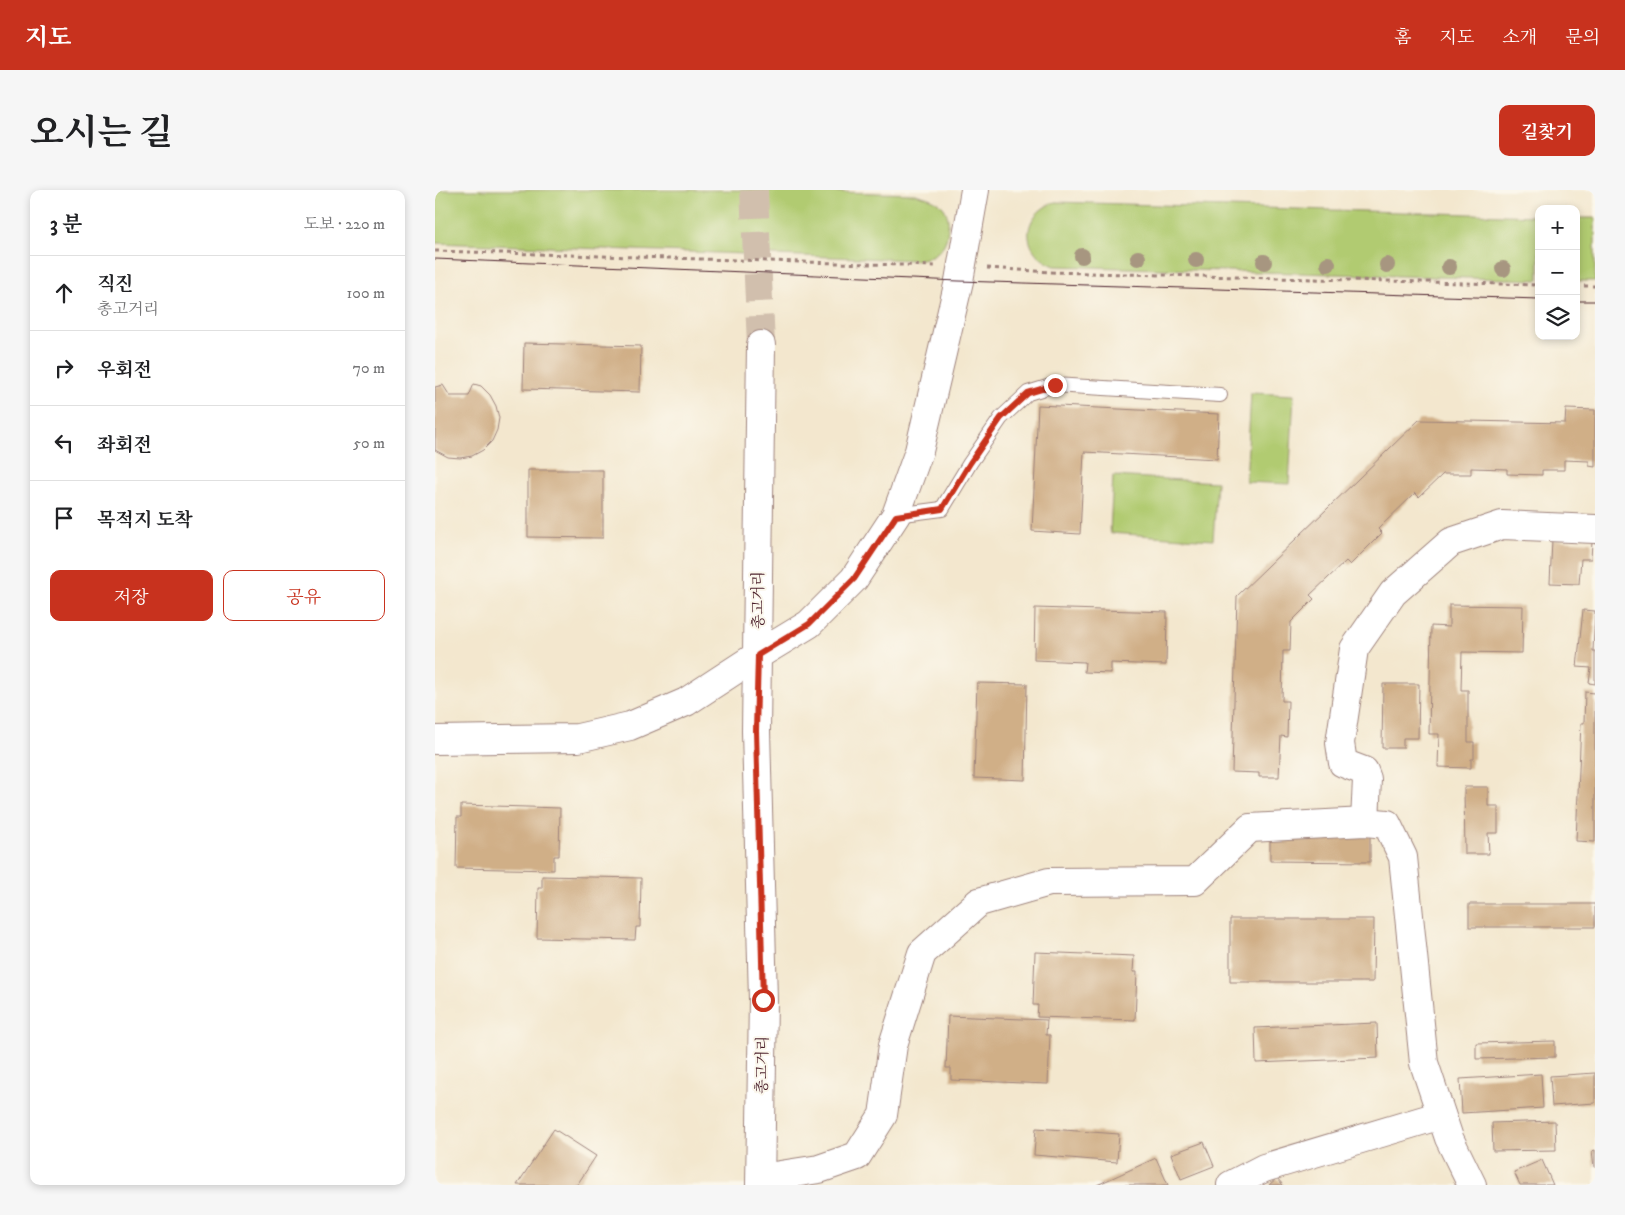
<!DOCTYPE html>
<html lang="ko">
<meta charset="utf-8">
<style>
body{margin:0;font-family:"IM FELL DW Pica","Noto Serif KR",serif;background:#f6f6f6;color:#202124}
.controls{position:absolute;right:15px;top:15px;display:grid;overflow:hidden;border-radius:10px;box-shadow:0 2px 8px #0003}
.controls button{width:45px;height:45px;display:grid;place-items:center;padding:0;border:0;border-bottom:1px solid #e0e0e0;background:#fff;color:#202124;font:25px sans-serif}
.stop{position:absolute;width:15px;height:15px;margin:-11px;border:4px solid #c8321e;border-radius:50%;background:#fff}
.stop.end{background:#c8321e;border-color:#fff;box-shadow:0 1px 5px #0008}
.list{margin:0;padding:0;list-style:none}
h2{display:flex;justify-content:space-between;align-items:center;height:65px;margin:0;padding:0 20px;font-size:21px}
h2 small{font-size:16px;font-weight:400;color:#757577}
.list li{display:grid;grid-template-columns:32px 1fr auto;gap:15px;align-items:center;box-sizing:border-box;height:75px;padding:0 20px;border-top:1px solid #e0e0e0}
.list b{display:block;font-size:19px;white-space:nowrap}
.list p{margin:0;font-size:16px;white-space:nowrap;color:#757577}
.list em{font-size:16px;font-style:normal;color:#757577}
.actions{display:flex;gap:10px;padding:15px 20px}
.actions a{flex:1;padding:11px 0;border:1px solid #c8321e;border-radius:10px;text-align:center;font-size:18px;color:#c8321e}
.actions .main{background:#c8321e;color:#fff}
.icon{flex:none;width:28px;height:28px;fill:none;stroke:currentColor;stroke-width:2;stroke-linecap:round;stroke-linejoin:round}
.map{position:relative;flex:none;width:1160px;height:995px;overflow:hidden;border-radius:10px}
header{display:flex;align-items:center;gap:30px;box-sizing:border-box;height:70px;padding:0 25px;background:#c8321e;color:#fff}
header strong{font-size:24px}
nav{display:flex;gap:28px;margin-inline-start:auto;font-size:18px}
.intro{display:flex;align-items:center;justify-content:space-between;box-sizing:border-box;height:120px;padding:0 30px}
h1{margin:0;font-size:35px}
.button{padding:12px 22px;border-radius:10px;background:#c8321e;color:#fff;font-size:18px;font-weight:700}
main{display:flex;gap:30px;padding:0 30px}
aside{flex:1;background:#fff;border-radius:10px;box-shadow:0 2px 8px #0003}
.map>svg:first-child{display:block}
.green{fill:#b1cb71;stroke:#7e754e}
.building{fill:#d0af87}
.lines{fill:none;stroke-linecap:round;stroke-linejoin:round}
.secondary-tunnel{stroke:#d1bfad;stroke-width:28;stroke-dasharray:28 14;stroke-linecap:butt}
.lane-casing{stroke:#9e837c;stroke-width:16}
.street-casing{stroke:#9e837c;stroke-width:30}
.secondary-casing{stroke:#9e837c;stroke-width:30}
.path{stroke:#9e837c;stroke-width:3;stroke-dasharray:4 4;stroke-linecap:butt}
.lane{stroke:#fff;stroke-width:14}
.street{stroke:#fff;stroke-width:28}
.secondary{stroke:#fff;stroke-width:28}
.tram{stroke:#4a1f2b;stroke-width:1}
.tree{fill:#a79680}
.route{stroke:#c8321e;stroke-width:6}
.labels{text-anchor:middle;stroke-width:4;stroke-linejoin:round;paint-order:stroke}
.street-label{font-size:15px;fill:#4a1f2b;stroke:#fbf7ec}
</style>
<header>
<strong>지도</strong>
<nav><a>홈</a><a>지도</a><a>소개</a><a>문의</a></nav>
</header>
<div class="intro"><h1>오시는 길</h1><a class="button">길찾기</a></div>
<main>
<aside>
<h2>3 분<small>도보 · 220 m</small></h2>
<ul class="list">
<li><svg class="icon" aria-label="ahead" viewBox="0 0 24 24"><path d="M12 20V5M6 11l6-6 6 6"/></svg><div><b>직진</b><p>총고거리</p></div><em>100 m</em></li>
<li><svg class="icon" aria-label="right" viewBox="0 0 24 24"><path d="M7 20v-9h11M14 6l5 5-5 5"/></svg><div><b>우회전</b></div><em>70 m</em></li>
<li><svg class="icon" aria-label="left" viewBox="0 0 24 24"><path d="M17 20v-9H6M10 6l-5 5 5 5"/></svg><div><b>좌회전</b></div><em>50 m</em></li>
<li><svg class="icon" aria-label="arrive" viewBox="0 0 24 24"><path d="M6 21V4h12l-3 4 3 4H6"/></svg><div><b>목적지 도착</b></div></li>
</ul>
<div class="actions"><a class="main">저장</a><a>공유</a></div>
</aside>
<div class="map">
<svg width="1160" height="995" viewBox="0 0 1160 995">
<rect width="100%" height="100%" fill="#fbf7ec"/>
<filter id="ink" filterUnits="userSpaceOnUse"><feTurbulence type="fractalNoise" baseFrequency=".02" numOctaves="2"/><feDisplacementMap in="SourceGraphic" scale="10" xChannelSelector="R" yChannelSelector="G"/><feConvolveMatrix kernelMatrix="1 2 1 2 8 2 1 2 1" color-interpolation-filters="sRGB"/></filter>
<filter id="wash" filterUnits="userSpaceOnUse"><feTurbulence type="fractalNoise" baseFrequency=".0096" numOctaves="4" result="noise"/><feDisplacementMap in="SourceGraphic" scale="20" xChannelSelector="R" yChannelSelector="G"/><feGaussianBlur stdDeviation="1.12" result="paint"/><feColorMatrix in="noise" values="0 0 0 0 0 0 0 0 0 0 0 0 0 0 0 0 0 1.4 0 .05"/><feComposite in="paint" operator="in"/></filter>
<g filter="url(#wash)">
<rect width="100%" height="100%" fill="#f3e7ce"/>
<g class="green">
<path d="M0,0H323L480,4C490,7 501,9 508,17C512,22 514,30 513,36C513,58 501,68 480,70L0,53Z"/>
<path d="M620,12L1104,26V90L620,76C585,63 585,25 620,12Z"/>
<rect x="1141" y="28" width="19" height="63"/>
<polygon points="816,203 859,205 854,294 811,292"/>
<polygon points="678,286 782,292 778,350 675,343"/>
</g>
<g id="blocks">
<g class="building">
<polygon points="89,153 206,156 205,202 88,199"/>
<polygon points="39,194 46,196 55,205 61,216 64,228 62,240 57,251 48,260 37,266 25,268 13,267 0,260 0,197 8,195 15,206 34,206"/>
<polygon points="603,215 784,224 782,269 649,262 645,344 597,341"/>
<polygon points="1131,219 1160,220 1160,277 1154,276 1154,271 1129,270 1129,280 1107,280 1107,285 1072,284 1072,279 1036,278 1036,284 1008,284 984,307 980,303 943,339 947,343 915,375 911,371 875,405 879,409 856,432 855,461 848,461 847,511 853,511 852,547 846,546 844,587 824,587 824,583 797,582 802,406 984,230 1130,233"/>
<polygon points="93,280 168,280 168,348 93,347"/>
<polygon points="1117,350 1157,352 1156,369 1146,369 1144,394 1115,393"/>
<polygon points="1014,415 1088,416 1087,463 1027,462 1026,500 1033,500 1033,552 1039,552 1039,569 1036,569 1036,578 1003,577 1004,544 994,544 996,436 1014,437"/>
<polygon points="600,418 732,422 731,475 676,473 676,483 649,482 650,472 599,470"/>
<polygon points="1148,420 1160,421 1158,461 1160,461 1160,494 1154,493 1156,478 1142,477"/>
<polygon points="542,493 592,494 590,590 539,588"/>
<polygon points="948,494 984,494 983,548 968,548 968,558 947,558"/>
<polygon points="1150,502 1160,503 1160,652 1141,651 1146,533 1149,533"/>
<polygon points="1029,597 1053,597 1053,616 1063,616 1063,643 1053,643 1054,664 1030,664"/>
<polygon points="26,615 125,618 124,666 119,666 119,680 21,678 22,627 26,627"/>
<polygon points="835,645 935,645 935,672 835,671"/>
<polygon points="107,686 206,688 205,737 201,737 200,750 102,748 103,698 107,698"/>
<rect x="1034" y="714" width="126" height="23"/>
<polygon points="795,729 939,729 938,792 795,792"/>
<polygon points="600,762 699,766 698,782 702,782 700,830 602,827 603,815 598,815"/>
<polygon points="513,826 612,830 611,845 615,845 613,894 516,890 516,878 511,878"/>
<polygon points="942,833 943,868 821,873 820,838"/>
<polygon points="1120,851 1120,867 1041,869 1041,853"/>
<polygon points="1160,883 1160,913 1117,916 1115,886"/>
<polygon points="1106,884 1108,918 1027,923 1025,889"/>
<polygon points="1120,931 1121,960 1058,961 1057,933"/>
<polygon points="601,938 684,944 682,972 599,965"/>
<polygon points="119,939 161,966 142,995 82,995"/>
<polygon points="769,952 779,976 746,989 736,964"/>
<polygon points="1160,960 1160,977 1159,977 1157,961"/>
<polygon points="721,968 733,995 662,995"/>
<polygon points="1107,970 1118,995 1085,995 1079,982"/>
<polygon points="842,988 848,995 834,995"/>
</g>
</g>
</g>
<g filter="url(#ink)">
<use href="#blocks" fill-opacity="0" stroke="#9e837c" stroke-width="1"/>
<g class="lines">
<polyline class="secondary-tunnel" points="319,0 326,155"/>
<g class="lane-casing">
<polyline id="lane" points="461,325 507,319 535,273 566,228 593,203 619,195 785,205"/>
</g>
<g class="street-casing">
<g id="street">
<polyline points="0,550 143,548 195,536 251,512 323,465 374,434 419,389 461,325 484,261 524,91 540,0"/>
<polyline points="930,632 932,589 929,581 908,573 905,553 919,459 958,403 1016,352 1067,335 1160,339"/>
<polyline points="326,988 384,979 422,966 448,925 458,855 487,763 544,712 614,692 760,691 815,638 930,632 952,634 968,667 989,873 1014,948 1037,995"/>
<polyline points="796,995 829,978 1006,925"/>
</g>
</g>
<g class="secondary-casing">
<polyline id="secondary" points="325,995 328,810 321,541 326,155"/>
</g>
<g class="path">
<polyline points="0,61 501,76"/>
<polyline points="552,78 615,82 1104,95"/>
<polyline points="1141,96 1160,96"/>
</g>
<use href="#lane" class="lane"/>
<use href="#street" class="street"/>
<use href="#secondary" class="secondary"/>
<g class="tram">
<polyline points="0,69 524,91 1104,109"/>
<polyline points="1141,111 1160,111"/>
</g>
</g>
<g class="tree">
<circle cx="647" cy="66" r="8"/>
<circle cx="703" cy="68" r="8"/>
<circle cx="761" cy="70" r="8"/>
<circle cx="829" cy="72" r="8"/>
<circle cx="893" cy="74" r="8"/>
<circle cx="952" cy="75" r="8"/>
<circle cx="1014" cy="77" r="8"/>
<circle cx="1068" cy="79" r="8"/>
</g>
</g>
<g class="lines" filter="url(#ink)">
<polyline class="route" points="328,810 321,541 323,465 374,434 419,389 461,326 507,319 535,273 566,228 593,203 620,195"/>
</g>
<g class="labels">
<g class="street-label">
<text transform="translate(323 410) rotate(-90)" y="5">총고거리</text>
<text transform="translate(327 875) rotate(-89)" y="5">총고거리</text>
</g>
</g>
</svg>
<div class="controls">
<button>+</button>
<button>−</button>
<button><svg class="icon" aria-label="layers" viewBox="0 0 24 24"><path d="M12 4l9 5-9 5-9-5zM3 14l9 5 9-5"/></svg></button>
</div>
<div class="stop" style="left:328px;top:810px"></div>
<div class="stop end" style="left:620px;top:195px"></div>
</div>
</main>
